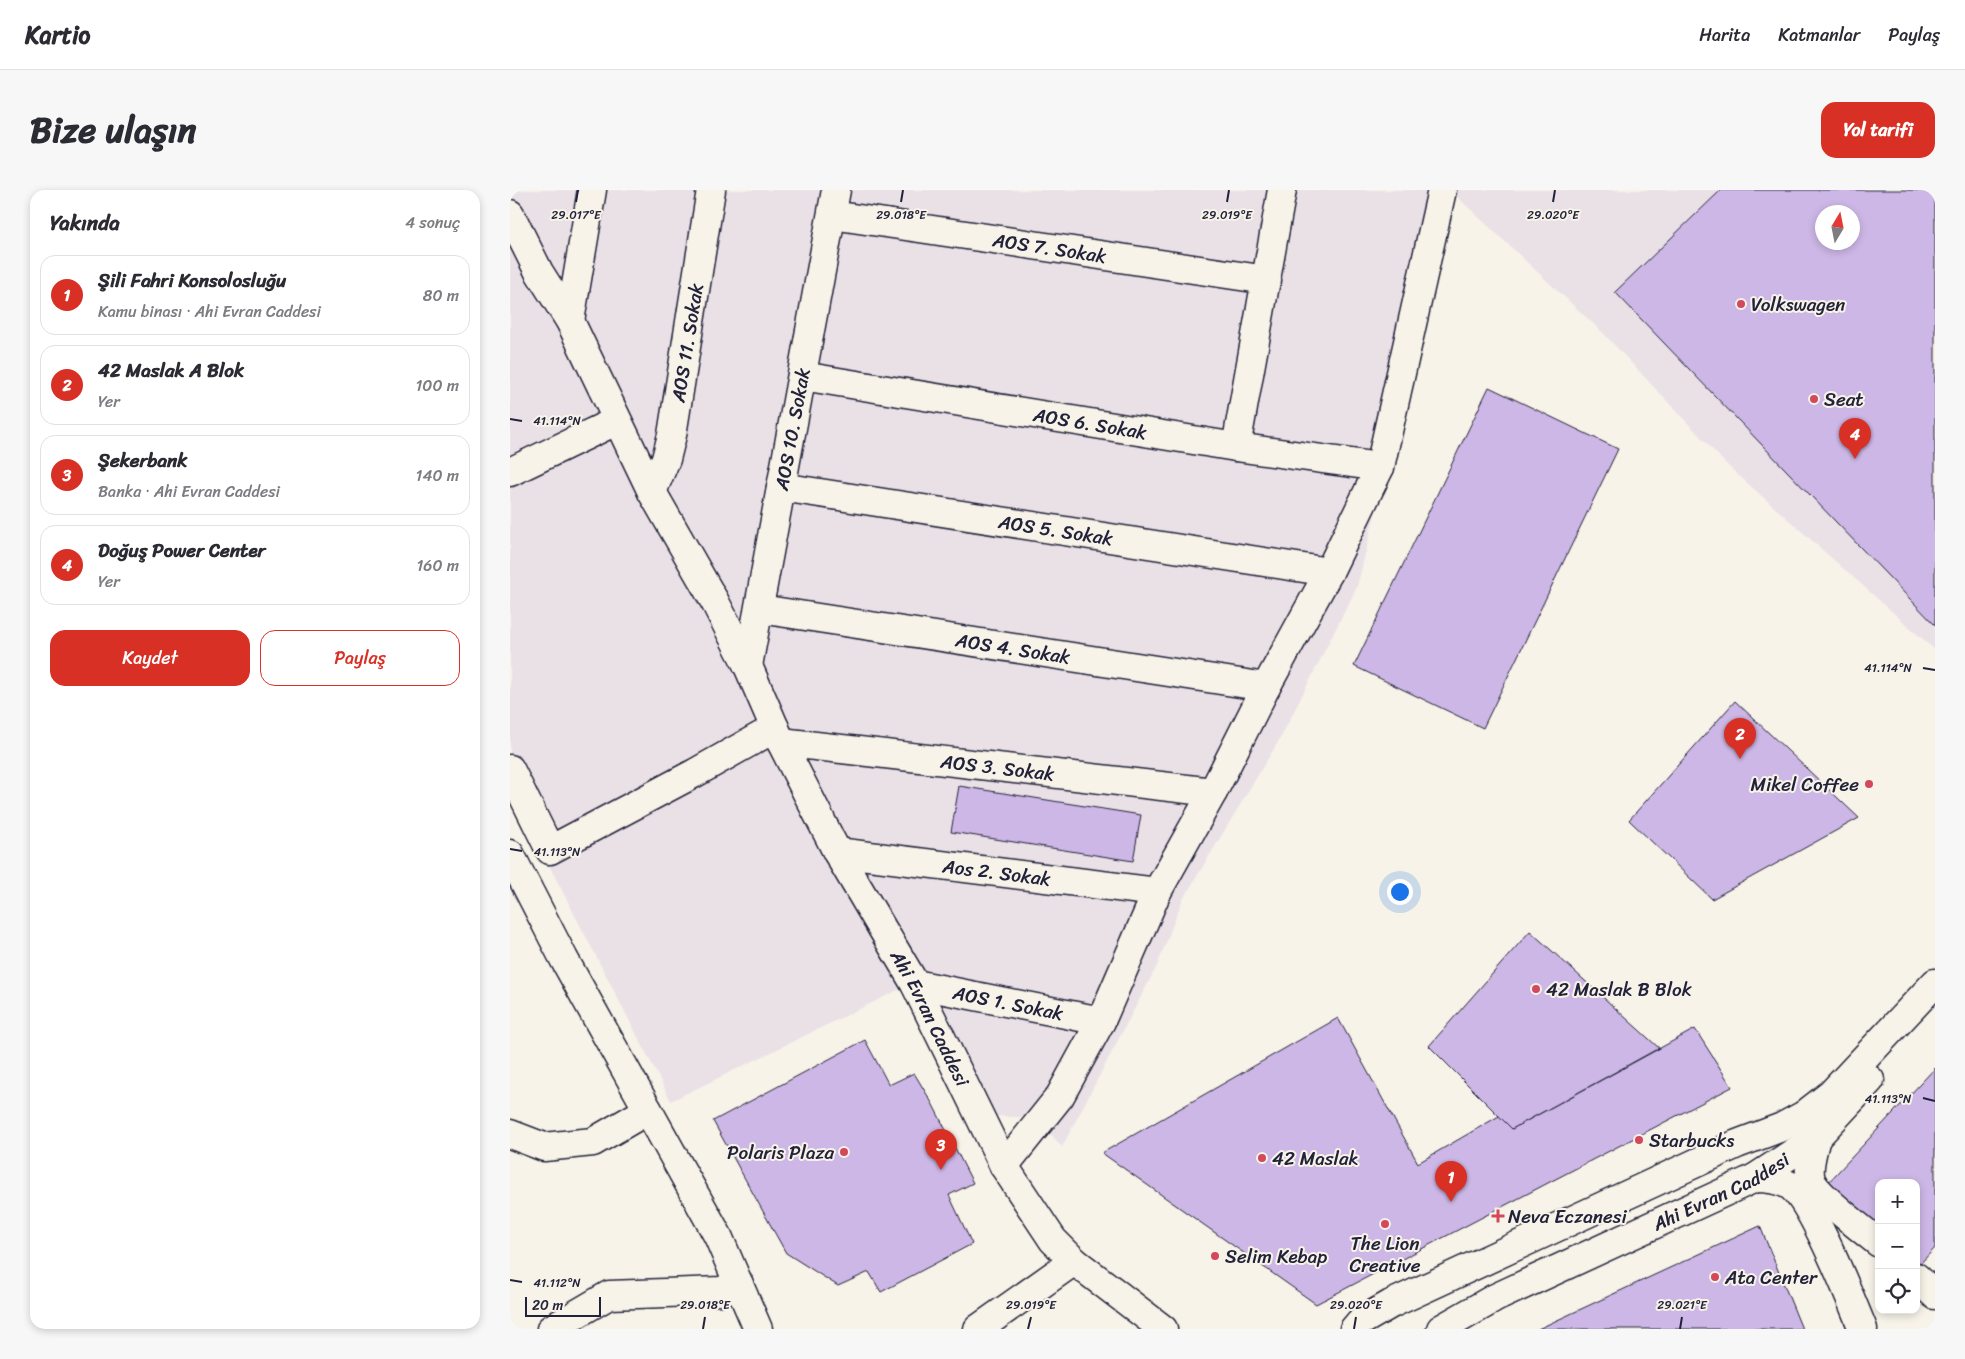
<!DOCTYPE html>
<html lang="tr">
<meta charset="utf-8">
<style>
body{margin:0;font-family:Sriracha,sans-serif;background:#f7f7f7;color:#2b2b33}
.controls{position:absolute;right:15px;bottom:15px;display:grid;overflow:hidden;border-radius:10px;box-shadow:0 2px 8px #0003}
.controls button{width:45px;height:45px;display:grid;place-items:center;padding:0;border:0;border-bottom:1px solid #e1e1e2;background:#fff;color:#2b2b33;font:25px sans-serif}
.compass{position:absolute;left:1305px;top:15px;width:45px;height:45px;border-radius:50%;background:#fff;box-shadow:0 2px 8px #0003;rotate:10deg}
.scale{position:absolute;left:15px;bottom:12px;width:76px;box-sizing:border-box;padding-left:5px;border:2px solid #22223b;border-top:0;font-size:14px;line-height:18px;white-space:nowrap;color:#22223b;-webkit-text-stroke:4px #f7f3e8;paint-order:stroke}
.you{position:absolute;left:889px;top:701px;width:18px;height:18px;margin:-12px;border:4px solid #fff;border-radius:50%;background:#1a73e8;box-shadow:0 0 0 8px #1a73e833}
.badge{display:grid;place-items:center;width:32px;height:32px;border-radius:50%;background:#d93025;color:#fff;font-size:16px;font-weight:700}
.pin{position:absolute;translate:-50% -41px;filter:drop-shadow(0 1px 2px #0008)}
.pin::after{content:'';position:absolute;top:26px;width:18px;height:15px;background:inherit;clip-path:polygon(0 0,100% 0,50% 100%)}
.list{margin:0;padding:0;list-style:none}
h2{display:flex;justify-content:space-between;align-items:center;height:65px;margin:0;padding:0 20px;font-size:21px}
h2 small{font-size:16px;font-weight:400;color:#7c7c81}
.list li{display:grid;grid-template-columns:32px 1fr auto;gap:15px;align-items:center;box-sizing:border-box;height:80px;margin:0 10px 10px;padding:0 10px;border:1px solid #e1e1e2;border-radius:15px}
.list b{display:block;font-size:19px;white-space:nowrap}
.list p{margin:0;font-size:16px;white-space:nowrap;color:#7c7c81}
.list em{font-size:16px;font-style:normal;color:#7c7c81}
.actions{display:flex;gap:10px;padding:15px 20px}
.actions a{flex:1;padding:11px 0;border:1px solid #d93025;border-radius:15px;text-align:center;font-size:18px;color:#d93025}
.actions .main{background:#d93025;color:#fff}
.icon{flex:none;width:28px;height:28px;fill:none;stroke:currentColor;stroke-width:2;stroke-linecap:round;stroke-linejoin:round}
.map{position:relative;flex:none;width:1425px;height:1139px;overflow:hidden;border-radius:15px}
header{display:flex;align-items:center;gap:30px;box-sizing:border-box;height:70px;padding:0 25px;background:#fff;border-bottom:1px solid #e1e1e2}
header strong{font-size:24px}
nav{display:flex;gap:28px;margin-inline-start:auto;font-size:18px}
.intro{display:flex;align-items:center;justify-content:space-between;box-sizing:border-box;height:120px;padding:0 30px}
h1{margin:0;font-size:35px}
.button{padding:12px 22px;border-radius:15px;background:#d93025;color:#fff;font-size:18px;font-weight:700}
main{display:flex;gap:30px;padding:0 30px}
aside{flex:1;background:#fff;border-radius:15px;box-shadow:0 2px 8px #0003}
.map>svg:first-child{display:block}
.built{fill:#eae1e7;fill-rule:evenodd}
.building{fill:#cdb7e6;stroke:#22223b;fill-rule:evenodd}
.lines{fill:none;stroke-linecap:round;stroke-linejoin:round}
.minor-casing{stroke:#22223b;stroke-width:31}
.minor{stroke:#f7f3e8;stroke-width:28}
.ticks{fill:none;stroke:#22223b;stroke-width:2}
.poi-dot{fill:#d1495b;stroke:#f7f3e8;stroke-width:2}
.labels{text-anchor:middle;stroke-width:4;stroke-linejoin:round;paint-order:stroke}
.street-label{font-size:19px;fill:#22223b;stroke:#f7f3e8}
.poi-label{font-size:19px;fill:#22223b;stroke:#f7f3e8;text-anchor:start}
.ticks-label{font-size:12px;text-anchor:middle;fill:#22223b;stroke:#f7f3e8;stroke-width:4;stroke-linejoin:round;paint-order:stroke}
</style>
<header>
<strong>Kartio</strong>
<nav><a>Harita</a><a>Katmanlar</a><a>Paylaş</a></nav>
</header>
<div class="intro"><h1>Bize ulaşın</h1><a class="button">Yol tarifi</a></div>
<main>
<aside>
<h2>Yakında<small>4 sonuç</small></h2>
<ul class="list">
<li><span class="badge">1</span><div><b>Şili Fahri Konsolosluğu</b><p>Kamu binası · Ahi Evran Caddesi</p></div><em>80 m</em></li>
<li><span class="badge">2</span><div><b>42 Maslak A Blok</b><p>Yer</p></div><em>100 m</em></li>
<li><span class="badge">3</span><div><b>Şekerbank</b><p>Banka · Ahi Evran Caddesi</p></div><em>140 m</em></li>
<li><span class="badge">4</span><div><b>Doğuş Power Center</b><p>Yer</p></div><em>160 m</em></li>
</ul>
<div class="actions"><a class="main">Kaydet</a><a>Paylaş</a></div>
</aside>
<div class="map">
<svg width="1425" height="1139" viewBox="0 0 1425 1139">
<rect width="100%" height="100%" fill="#f7f3e8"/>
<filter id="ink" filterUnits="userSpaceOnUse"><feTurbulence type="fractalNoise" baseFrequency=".02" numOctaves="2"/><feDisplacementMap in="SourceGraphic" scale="10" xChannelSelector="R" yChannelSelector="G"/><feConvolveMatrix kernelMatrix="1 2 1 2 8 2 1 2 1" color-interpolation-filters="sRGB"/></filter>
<g filter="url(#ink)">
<path class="built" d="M0,0H1425V460L1218,276L1093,143L944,4L847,397L771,547L672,711L647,776L552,957L527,928L484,926L417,786L161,911L0,600ZM1312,22H1342V52H1312Z"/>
<g class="building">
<path d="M1211,0H1425V435L1105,102ZM1312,22H1342V52H1312Z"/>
<polygon points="979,197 1108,259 973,538 844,476"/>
<polygon points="1225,511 1349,628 1202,709 1119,630"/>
<polygon points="449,596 631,625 623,671 441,642"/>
<polygon points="1020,741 1149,858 1002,939 919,856"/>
<polygon points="828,828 908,973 989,926 1002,939 1185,839 1222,897 806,1114 592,963"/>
<polygon points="355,850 379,895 404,883 422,913 463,993 439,1005 462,1054 371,1102 359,1082 328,1096 276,1063 203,931"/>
<polygon points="1425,878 1425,1058 1407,1077 1406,993 1369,993 1369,1044 1314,997"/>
<polygon points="1250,1036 1292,1139 1028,1139"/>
</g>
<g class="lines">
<g class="minor-casing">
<g id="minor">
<path id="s1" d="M0,24L29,82L60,131L142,302L205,412L238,476L271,552L327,662L405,794L494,976L543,1050L564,1071L653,1139"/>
<path id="s2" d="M322,25L757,90"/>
<polyline points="60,131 82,0"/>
<path id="s3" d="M292,186L726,257L870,277"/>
<polyline points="726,257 772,0"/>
<polyline points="0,282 106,231"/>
<path id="s4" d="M271,297L819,382"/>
<path id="s5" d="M142,302L156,269L162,245L201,0"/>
<path id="s6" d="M250,419L756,497"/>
<path id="s7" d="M238,476L326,0"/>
<path id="s8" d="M271,552L703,602"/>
<polyline points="0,579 40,660 185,583 265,538"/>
<path id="s9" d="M327,662L647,702"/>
<polyline points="0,664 54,769 208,1046 248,1139"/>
<path id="s10" d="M405,794L591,831"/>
<polyline points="0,944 34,957 83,952 138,920"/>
<path d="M1306,948C1303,960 1297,978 1301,990C1307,1005 1354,1041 1369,1053"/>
<polyline points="494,976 550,906 591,831 647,702 703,602 756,497 819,382 870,277 932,0"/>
<path d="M1245,988C1257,988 1268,989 1279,995C1302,1010 1341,1110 1353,1139"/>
<polyline points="1406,1087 1425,1105"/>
<polyline points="41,1139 99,1105 211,1101 229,1094"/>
<polyline points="468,1139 564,1071"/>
<polyline points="844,1139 850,1132 881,1114 1227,954 1272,937 1294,925 1321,904 1425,793"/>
<path id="s11" d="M931,1139L985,1108L1245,988L1306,948L1360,890"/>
</g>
</g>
<use href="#minor" class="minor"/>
</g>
</g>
<path class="ticks" d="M66,12L68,0M391,12L393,0M717,12L719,0M1043,12L1045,0M0,229L12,231M1413,478L1425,480M0,659L12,661M1413,908L1425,911M0,1090L12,1092M193,1139L195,1127M518,1139L521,1127M844,1139L846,1127M1170,1139L1172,1127"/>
<g class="poi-dot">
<circle cx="1231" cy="114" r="5"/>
<circle cx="1304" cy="209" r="5"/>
<circle cx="1359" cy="594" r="5"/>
<circle cx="1026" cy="799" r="5"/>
<circle cx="1129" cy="950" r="5"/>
<circle cx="334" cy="962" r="5"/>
<circle cx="752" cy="968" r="5"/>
<path d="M985.5 1018.5h5v5h5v5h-5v5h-5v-5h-5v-5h5z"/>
<circle cx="875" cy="1034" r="5"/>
<circle cx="705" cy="1066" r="5"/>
<circle cx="1205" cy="1087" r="5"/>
</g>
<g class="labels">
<g class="street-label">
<text dy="7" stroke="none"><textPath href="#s2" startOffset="220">AOS 7. Sokak</textPath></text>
<text dy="7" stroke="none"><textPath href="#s5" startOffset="154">AOS 11. Sokak</textPath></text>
<text dy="7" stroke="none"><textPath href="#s3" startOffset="292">AOS 6. Sokak</textPath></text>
<text dy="7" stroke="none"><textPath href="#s7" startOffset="241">AOS 10. Sokak</textPath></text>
<text dy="7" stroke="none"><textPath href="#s4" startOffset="278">AOS 5. Sokak</textPath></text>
<text dy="7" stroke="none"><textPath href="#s6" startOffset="256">AOS 4. Sokak</textPath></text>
<text dy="7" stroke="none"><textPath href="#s8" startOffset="218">AOS 3. Sokak</textPath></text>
<text dy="7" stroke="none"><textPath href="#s9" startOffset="161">Aos 2. Sokak</textPath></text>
<text dy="7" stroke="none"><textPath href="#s10" startOffset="95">AOS 1. Sokak</textPath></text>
<text dy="7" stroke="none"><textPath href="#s1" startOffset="908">Ahi Evran Caddesi</textPath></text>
<text dy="7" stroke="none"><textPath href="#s11" startOffset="312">Ahi Evran Caddesi</textPath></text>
</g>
<g class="poi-label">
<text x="1241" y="121">Volkswagen</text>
<text x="1314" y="216">Seat</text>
<text x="1349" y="601" text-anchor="end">Mikel Coffee</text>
<text x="1036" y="806">42 Maslak B Blok</text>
<text x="1139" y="957">Starbucks</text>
<text x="324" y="969" text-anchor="end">Polaris Plaza</text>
<text x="762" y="975">42 Maslak</text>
<text x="998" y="1033">Neva Eczanesi</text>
<text x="875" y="1060" text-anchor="middle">The Lion<tspan x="875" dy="22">Creative</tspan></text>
<text x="715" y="1073">Selim Kebap</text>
<text x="1215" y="1094">Ata Center</text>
</g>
</g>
<g class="ticks-label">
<text x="66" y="29">29.017°E</text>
<text x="391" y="29">29.018°E</text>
<text x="717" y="29">29.019°E</text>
<text x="1043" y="29">29.020°E</text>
<text x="47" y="235">41.114°N</text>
<text x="1378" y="482">41.114°N</text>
<text x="47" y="666">41.113°N</text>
<text x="1378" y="913">41.113°N</text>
<text x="47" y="1097">41.112°N</text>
<text x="195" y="1119">29.018°E</text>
<text x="521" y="1119">29.019°E</text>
<text x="846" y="1119">29.020°E</text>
<text x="1172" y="1119">29.021°E</text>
</g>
</svg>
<div class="controls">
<button>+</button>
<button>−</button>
<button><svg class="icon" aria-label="locate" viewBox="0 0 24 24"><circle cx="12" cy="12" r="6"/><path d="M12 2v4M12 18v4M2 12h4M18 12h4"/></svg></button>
</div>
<svg class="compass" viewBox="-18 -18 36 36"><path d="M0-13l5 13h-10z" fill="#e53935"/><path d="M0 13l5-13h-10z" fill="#7c7c81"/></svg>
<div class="scale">20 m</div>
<div class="you"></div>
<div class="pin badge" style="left:941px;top:1012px">1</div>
<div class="pin badge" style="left:1230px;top:569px">2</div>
<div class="pin badge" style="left:431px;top:980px">3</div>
<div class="pin badge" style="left:1345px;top:269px">4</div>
</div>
</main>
